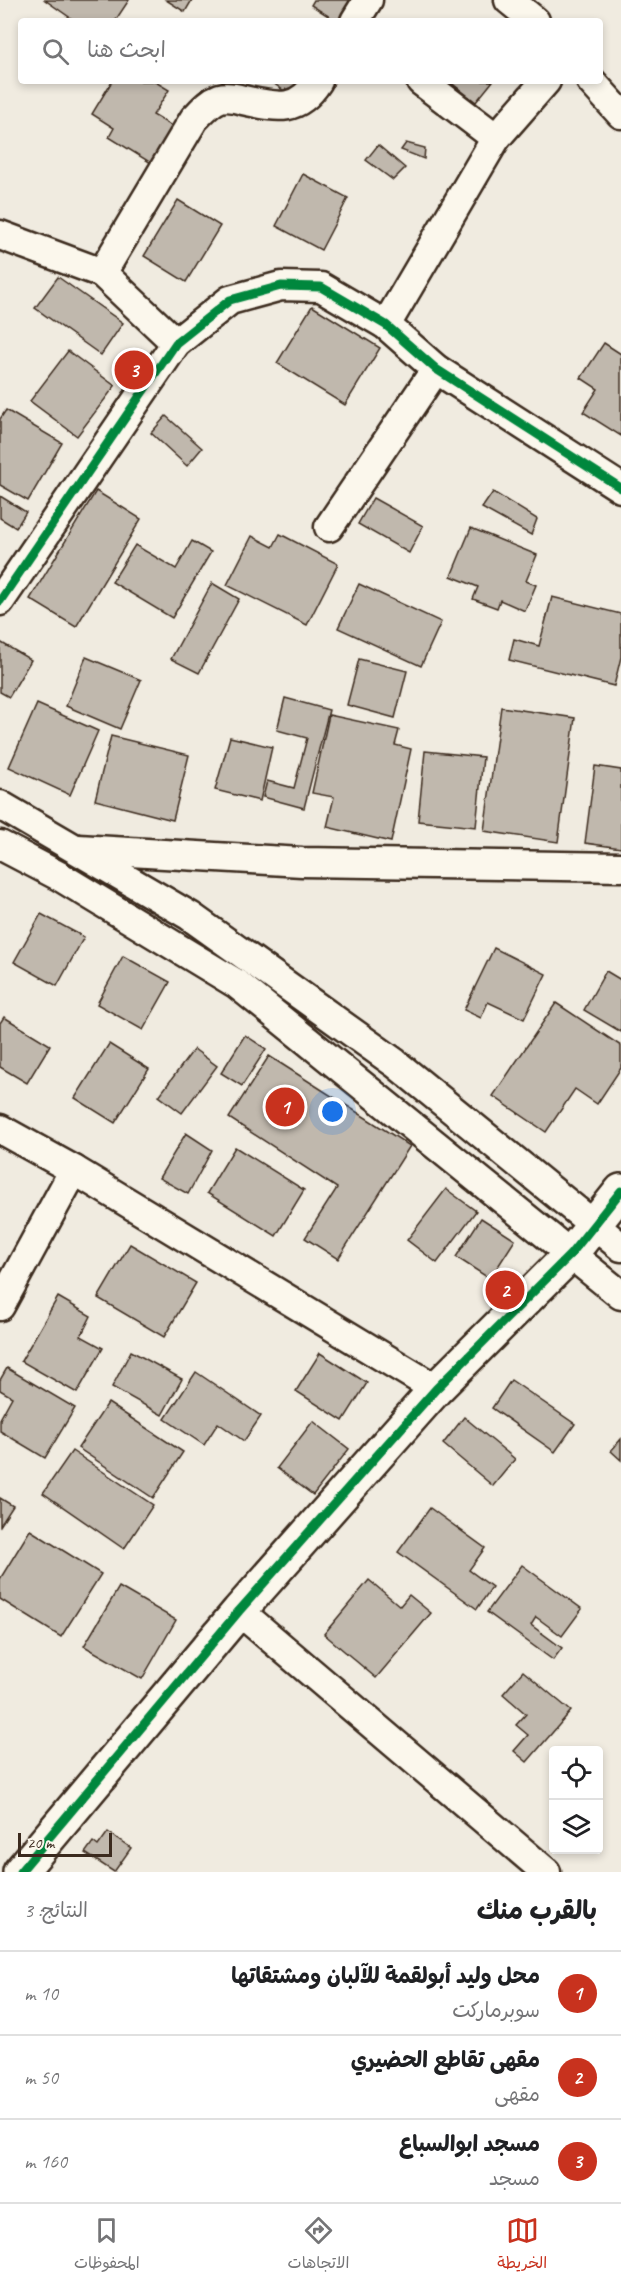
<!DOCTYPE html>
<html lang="ar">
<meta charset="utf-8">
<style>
body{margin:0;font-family:Caveat,"Playpen Sans Arabic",sans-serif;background:#f6f6f6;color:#202124;direction:rtl}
.controls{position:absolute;right:18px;bottom:18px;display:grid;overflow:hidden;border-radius:6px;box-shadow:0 3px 9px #0003}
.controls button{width:54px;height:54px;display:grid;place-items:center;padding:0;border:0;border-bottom:2px solid #e0e0e0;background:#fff;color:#202124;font:30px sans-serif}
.scale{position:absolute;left:18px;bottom:15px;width:94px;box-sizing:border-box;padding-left:6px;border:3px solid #3b2a1e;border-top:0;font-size:16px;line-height:21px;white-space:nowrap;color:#3b2a1e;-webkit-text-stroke:4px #fbf7ec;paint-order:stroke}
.you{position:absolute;left:333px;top:1112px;width:21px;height:21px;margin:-15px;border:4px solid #fff;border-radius:50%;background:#1a73e8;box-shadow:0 0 0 9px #1a73e833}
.badge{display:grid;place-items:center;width:39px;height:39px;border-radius:50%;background:#c8321e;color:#fff;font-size:20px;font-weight:700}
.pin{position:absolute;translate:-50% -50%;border:3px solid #fff;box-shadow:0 2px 6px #0006}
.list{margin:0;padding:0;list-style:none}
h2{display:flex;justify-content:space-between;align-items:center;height:78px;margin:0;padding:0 24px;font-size:26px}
h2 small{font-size:20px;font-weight:400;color:#757577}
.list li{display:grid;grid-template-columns:39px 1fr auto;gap:18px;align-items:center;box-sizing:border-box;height:84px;padding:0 24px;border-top:2px solid #e0e0e0}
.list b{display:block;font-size:22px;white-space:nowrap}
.list p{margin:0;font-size:20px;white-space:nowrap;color:#757577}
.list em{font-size:20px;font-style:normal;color:#757577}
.icon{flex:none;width:33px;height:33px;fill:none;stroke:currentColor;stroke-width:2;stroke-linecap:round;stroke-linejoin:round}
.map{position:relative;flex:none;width:621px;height:1872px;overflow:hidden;direction:ltr}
.search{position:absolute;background:#fff;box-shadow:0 3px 9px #0003;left:18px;right:18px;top:18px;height:66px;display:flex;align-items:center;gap:15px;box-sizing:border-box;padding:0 21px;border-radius:6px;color:#757577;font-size:22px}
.sheet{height:330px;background:#fff}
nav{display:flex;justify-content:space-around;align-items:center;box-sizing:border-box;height:84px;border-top:2px solid #e0e0e0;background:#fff;font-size:16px;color:#757577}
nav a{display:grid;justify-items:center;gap:3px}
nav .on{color:#c8321e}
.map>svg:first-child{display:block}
.building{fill:#c0b8ad;stroke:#3b2a1e;stroke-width:1.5}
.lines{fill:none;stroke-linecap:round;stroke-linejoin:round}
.minor-casing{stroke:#3b2a1e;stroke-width:33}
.tertiary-casing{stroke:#3b2a1e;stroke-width:38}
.minor{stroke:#fbf7ec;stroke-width:28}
.tertiary{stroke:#fbf7ec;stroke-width:33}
.cycleway-casing{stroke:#fbf7ec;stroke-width:13}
.cycleway{stroke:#00873e;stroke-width:9}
</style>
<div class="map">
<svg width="621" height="1872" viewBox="0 0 621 1872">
<rect width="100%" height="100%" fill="#f0ebe0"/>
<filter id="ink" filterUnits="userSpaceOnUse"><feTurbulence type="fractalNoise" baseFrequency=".0167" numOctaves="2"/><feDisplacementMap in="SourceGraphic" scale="12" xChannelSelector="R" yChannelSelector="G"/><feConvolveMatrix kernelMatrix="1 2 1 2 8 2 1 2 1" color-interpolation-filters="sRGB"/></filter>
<g filter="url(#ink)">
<g class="building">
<polygon points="45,0 129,0 115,21 75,21"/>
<polygon points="166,0 192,0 185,12"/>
<polygon points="314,0 355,0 341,21 336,21 311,5"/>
<polygon points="112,81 154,81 169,90 153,115 172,126 151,163 109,137 114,128 92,114"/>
<polygon points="274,81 304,81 293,97 273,83"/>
<polygon points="449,81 493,81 476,102"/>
<polygon points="406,143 425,148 424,159 401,150"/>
<polygon points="378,145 405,168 393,180 366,160"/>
<polygon points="303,174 348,198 321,250 276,226"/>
<polygon points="178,200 220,226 186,282 144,256"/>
<polygon points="58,277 123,323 101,355 35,308"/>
<polygon points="312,306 380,348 345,405 277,363"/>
<polygon points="604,343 621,354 621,436 583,412 598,389 581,378"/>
<polygon points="68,351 115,386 77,436 30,401"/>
<polygon points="6,410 62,443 28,501 0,485 0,419"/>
<polygon points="166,416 202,448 187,466 151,433"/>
<polygon points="96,491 141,519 76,627 30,599"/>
<polygon points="493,492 537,519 531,535 482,508"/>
<polygon points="0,496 26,512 16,528 0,518"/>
<polygon points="373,498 423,526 409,553 358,524"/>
<polygon points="471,528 537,555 526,581 536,585 525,611 500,600 497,608 473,599 478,587 451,576"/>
<polygon points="280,534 338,564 307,625 227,585 252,536 273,547"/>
<polygon points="192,541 211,552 172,618 112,582 135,545 176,569"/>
<polygon points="212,583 239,599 199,673 171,659"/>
<polygon points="359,584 441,622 421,666 338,628"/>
<polygon points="552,597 621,614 621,657 614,686 509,660 514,639 539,646"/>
<polygon points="0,642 31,660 9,697 0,692"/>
<polygon points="86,657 141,680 120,729 66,706"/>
<polygon points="359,659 407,671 395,718 347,705"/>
<polygon points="285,698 329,710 304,808 263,797 267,781 294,788 307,738 277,730"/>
<polygon points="37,704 98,731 70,795 9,767"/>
<polygon points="501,707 575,718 558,842 484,831"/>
<polygon points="329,715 399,730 395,745 411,749 391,842 327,827 334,797 312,793"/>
<polygon points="111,736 189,755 173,820 95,800"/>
<polygon points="230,737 272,747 260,801 215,790"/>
<polygon points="425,751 483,757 476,827 418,821"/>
<polygon points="595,766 621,770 621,848 585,843"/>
<polygon points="41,914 84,937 57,986 14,962"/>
<polygon points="494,948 546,974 524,1019 488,1002 481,1018 464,1010"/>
<polygon points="123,956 170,982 143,1030 97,1004"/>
<polygon points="606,971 621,980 621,1032 584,1010"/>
<polygon points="556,1003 621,1046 621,1068 597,1104 575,1089 546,1132 493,1096"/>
<polygon points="4,1017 50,1045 27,1083 0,1067 0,1023"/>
<polygon points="245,1035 266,1049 242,1086 221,1073"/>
<polygon points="109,1044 149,1069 115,1123 75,1098"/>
<polygon points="194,1049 217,1066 182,1113 159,1096"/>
<polygon points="269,1056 410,1146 338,1259 305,1238 337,1188 229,1118"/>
<polygon points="186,1133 212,1150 188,1194 159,1178"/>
<polygon points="235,1147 304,1190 276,1236 207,1193"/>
<polygon points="446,1189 476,1211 437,1263 407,1240"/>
<polygon points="481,1218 515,1240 490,1279 456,1257"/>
<polygon points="130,1244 196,1283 164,1337 98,1298"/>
<polygon points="58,1297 91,1316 81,1336 103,1348 77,1393 21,1361"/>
<polygon points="131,1351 182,1379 162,1415 112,1387"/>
<polygon points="320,1353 367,1383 343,1421 296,1391"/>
<polygon points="7,1368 75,1408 45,1458 0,1431 0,1419 12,1397 0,1390 0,1380"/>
<polygon points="196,1372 261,1416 244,1441 218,1423 204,1445 165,1419"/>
<polygon points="511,1380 575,1424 555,1452 492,1408"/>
<polygon points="108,1403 183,1452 153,1498 78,1448"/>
<polygon points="464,1417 515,1459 493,1486 443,1444"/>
<polygon points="313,1421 349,1449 313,1495 277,1468"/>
<polygon points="621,1439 621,1460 611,1451"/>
<polygon points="72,1451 153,1505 124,1549 43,1493"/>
<polygon points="0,1498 13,1506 0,1526"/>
<polygon points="430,1508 485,1548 469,1570 492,1587 477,1609 398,1552"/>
<polygon points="30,1530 101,1574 61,1637 0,1599 0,1579"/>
<polygon points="522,1565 582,1609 562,1636 536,1617 531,1625 562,1648 553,1660 487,1612"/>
<polygon points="369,1580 400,1606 409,1595 431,1613 376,1678 324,1634"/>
<polygon points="119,1587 176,1620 142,1679 84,1646"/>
<polygon points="523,1671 571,1711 527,1762 514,1751 528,1735 516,1725 526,1714 503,1694"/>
<polygon points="108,1832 131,1848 114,1872 85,1853 93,1842 98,1846"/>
</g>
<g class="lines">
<g class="minor-casing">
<g id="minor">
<polyline points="509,0 535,21"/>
<polyline points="355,21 368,0"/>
<polyline points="421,81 496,138"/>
<polyline points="591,81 621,114"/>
<polyline points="0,235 102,273 176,343"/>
<path d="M102,273L194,119C202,111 209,102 220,98C227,96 236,98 243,100C276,107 297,114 318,81"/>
<polyline points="386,325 496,138 546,81"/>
<polyline points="329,527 436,369"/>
<polyline points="0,601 176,343 230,300 281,286 321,287 386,325 436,369 621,488"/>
<polyline points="0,805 190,916 395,1063 621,1247"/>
<polyline points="0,845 59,876 237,984 621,1295"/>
<polyline points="78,849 302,862 621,867"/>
<polyline points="0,1129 74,1170 436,1389"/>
<polyline points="0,1306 74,1170"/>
<polyline points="239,1611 546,1872"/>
</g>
</g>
<g class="tertiary-casing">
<polyline id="tertiary" points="20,1872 239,1611 436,1389 570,1255 621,1191"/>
</g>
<use href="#minor" class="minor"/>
<use href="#tertiary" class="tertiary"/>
<g class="cycleway-casing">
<g id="cycleway">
<polyline points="0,601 176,343 230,300 281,286 321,287 386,325 436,369 621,488"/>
<polyline points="20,1872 239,1611 436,1389 570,1255 621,1191"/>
</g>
</g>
<use href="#cycleway" class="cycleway"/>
</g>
</g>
</svg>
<div class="controls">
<button><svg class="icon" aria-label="locate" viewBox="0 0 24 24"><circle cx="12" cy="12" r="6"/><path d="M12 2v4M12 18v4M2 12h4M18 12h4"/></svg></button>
<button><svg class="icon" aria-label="layers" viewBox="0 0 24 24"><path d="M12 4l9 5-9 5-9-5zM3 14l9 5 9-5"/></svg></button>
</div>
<div class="scale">20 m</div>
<div class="you"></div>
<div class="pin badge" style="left:285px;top:1107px">1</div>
<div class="pin badge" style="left:505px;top:1290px">2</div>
<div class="pin badge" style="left:134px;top:370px">3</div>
<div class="search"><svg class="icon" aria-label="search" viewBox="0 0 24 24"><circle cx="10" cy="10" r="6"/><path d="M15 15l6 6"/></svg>ابحث هنا</div>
</div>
<section class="sheet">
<h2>بالقرب منك<small>النتائج: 3</small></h2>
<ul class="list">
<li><span class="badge">1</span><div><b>محل وليد أبولقمة للآلبان ومشتقاتها</b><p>سوبرماركت</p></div><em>10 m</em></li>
<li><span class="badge">2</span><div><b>مقهى تقاطع الحضيري</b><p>مقهى</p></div><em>50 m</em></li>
<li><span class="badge">3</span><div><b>مسجد ابوالسباع</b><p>مسجد</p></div><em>160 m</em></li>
</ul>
</section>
<nav>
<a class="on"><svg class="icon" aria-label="map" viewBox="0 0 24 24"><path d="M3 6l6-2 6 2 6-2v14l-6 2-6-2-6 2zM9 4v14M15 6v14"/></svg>الخريطة</a>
<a><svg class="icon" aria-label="directions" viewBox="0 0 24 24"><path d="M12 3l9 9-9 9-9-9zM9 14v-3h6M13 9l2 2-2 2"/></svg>الاتجاهات</a>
<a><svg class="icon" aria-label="saved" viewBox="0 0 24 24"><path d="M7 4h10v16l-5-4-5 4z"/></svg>المحفوظات</a>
</nav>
